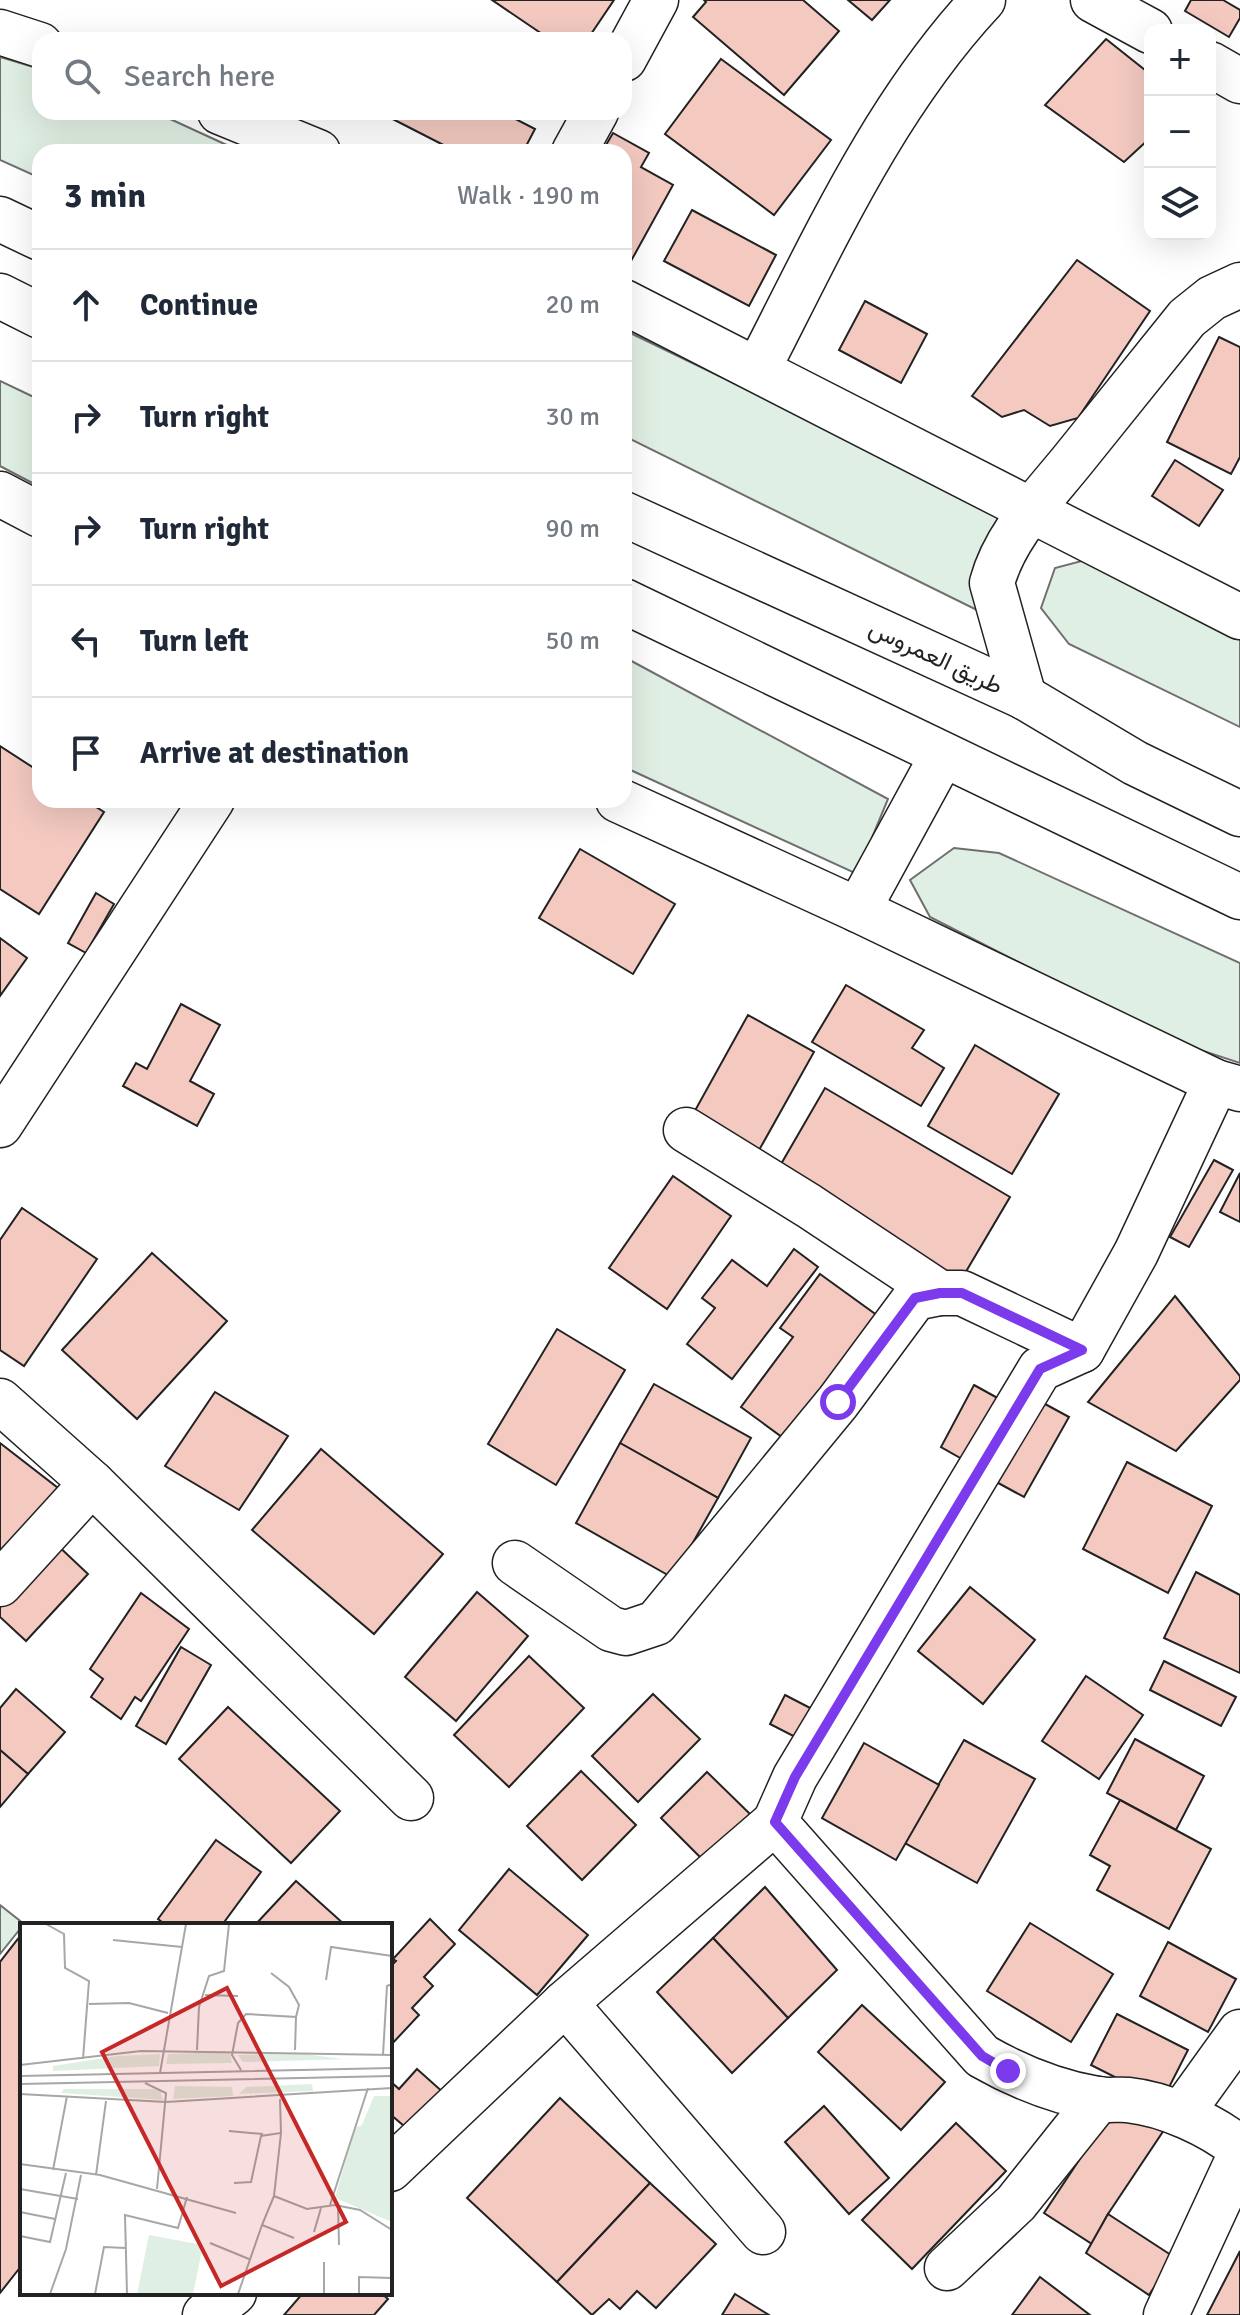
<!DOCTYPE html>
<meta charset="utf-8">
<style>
body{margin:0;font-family:Signika,Vazirmatn,sans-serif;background:#f2f2f3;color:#1f2937}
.controls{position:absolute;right:24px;top:24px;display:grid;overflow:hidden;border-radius:16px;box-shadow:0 8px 32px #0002}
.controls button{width:72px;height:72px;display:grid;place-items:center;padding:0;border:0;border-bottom:2px solid #e0e1e3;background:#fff;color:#1f2937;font:40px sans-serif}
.stop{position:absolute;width:24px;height:24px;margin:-18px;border:6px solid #7c3aed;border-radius:50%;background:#fff}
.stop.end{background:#7c3aed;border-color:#fff;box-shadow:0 2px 8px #0008}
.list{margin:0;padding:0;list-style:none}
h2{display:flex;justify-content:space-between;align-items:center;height:104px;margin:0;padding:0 32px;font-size:34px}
h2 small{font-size:26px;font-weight:400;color:#747a83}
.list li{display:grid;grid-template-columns:52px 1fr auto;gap:24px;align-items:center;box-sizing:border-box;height:112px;padding:0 32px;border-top:2px solid #e0e1e3}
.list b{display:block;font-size:30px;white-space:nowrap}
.list em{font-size:26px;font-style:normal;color:#747a83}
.icon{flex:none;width:44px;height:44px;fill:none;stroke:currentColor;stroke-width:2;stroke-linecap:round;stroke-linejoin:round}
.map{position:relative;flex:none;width:1240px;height:2315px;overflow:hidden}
.search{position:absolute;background:#fff;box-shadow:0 8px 32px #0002;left:32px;top:32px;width:600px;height:88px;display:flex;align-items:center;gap:20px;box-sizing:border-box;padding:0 28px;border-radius:24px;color:#747a83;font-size:30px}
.panel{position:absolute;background:#fff;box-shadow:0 8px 32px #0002;left:32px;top:144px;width:600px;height:664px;border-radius:24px}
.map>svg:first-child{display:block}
.green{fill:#e0efe3;stroke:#6f6f6f;stroke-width:2}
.building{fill:#f3c9c0;stroke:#222;stroke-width:2}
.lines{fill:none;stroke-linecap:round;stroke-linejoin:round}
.minor-casing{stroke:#222;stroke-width:47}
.major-casing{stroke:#222;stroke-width:47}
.minor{stroke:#fff;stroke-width:44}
.major{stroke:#fff;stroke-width:44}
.route{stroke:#7c3aed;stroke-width:10}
.labels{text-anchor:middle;stroke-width:6;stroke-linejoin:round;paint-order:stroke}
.street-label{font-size:24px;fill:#222;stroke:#fff}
.inset-road{fill:none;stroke:#a7a7a7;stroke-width:2}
.view{fill:#c62828;fill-opacity:0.15;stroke:#c62828;stroke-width:4}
.inset-edge{fill:none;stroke:#222;stroke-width:4}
</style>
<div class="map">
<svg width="1240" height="2315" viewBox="0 0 1240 2315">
<rect width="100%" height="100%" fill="#fff"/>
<g class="green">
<polygon points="0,57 40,69 40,112 155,112 242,152 40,152 40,178 0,160"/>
<polygon points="624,330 1007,515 983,613 624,436"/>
<polygon points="0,381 40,400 40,487 0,466"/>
<polygon points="1089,559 1240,637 1240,727 1069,644 1041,608 1055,568"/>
<polygon points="624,657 888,799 857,874 624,767"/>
<polygon points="954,848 999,853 1240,963 1240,1063 1173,1041 930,917 910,880"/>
<polygon points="0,1905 24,1924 0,1954"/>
</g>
<g class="building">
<polygon points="492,0 614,0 587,40 551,40"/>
<polygon points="704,0 803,0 839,31 784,95 693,17 706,2"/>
<polygon points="848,0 890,0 872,20"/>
<polygon points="1191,0 1223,0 1240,10 1240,18 1229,37 1185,11"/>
<polygon points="1106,39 1150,74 1150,138 1124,162 1045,105"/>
<polygon points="721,59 831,140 774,215 665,134"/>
<polygon points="379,112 502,112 535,129 523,152 457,152"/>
<polygon points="613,133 649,153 641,167 673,185 631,261 624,252 624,152 602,152"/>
<polygon points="692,210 776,255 749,306 664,261"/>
<polygon points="1077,260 1150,311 1078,418 1050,426 1024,410 1002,417 972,396"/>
<polygon points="865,301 927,334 901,383 839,350"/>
<polygon points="1219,337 1240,347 1240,457 1231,474 1167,442"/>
<polygon points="1175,460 1223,490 1199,526 1152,496"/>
<polygon points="0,746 40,772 40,800 85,800 104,812 39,914 0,889"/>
<polygon points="580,849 675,904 633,974 539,918"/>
<polygon points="96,893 114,904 86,953 68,943"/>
<polygon points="0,938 27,958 0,996"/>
<polygon points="846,985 924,1030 912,1048 944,1068 921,1106 812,1042"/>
<polygon points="181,1004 220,1025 190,1081 214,1094 197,1126 123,1086 136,1063 147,1069"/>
<polygon points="748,1015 814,1052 758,1152 692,1116"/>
<polygon points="975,1045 1059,1094 1012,1174 928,1126"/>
<polygon points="825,1088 1010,1197 961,1280 777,1171"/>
<polygon points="1214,1160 1233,1170 1189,1247 1170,1237"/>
<polygon points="1240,1173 1240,1222 1220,1212"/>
<polygon points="673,1176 731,1216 667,1309 609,1268"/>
<polygon points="22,1208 97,1259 24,1366 0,1350 0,1240"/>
<polygon points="794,1249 818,1267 732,1379 687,1344 715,1308 702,1298 732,1260 767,1286"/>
<polygon points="152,1253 227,1321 137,1419 62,1350"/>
<polygon points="820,1274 878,1316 786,1440 741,1407 793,1337 780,1328"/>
<polygon points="1175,1296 1240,1376 1240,1380 1176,1451 1088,1402"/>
<polygon points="557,1329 625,1370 556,1485 488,1444"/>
<polygon points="654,1384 751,1438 718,1498 620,1443"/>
<polygon points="974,1385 1003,1401 969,1463 941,1447"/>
<polygon points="215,1392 288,1436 239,1510 165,1466"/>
<polygon points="1034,1398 1069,1417 1024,1497 989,1478"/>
<polygon points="0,1443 58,1488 0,1563"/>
<polygon points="620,1443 718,1498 673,1578 576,1523"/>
<polygon points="321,1449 443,1554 374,1634 252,1530"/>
<polygon points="1127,1462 1212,1506 1168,1593 1083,1549"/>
<polygon points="53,1541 88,1574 26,1641 0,1617 0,1599"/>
<polygon points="1196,1572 1240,1595 1240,1673 1164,1638"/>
<polygon points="970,1587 1035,1640 983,1704 918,1651"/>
<polygon points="477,1592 528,1636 456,1721 405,1677"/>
<polygon points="141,1593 189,1629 141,1701 135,1697 121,1719 91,1697 103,1679 90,1669"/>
<polygon points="181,1647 211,1665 166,1744 136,1726"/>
<polygon points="529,1656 584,1708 509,1787 454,1735"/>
<polygon points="1164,1661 1236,1697 1221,1726 1150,1690"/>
<polygon points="1086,1676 1143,1715 1099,1779 1042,1741"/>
<polygon points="16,1689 65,1732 28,1774 0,1750 0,1708"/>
<polygon points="653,1694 700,1739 638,1802 592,1756"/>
<polygon points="785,1695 816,1711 801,1740 770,1724"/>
<polygon points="228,1707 340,1811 291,1863 179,1759"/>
<polygon points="1135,1739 1204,1776 1176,1830 1107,1793"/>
<polygon points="964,1740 1035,1779 977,1883 905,1843"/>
<polygon points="864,1743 939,1785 896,1860 822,1818"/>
<polygon points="0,1750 28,1774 0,1807"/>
<polygon points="581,1771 636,1825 582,1880 527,1826"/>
<polygon points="707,1772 750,1814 704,1861 661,1818"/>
<polygon points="1120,1800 1211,1849 1169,1929 1097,1890 1110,1866 1090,1855"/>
<polygon points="216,1840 261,1872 222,1925 166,1925 158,1919"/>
<polygon points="509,1869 588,1935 537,1995 459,1930"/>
<polygon points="296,1881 345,1925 255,1925"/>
<polygon points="765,1887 837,1970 788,2018 713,1938"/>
<polygon points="430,1919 455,1944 424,1977 433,1986 412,2008 419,2015 390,2046 390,1967 396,1961 393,1959"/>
<polygon points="1030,1923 1113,1974 1071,2042 987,1991"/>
<polygon points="21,1935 22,2265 0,2293 0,1962"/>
<polygon points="713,1938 788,2018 732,2073 657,1992"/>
<polygon points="1168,1942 1236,1979 1208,2032 1140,1996"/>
<polygon points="862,2005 945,2082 901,2130 818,2052"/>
<polygon points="1117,2014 1188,2050 1162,2101 1091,2065"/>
<polygon points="417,2069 445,2094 411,2132 390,2114 390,2081 399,2089"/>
<polygon points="560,2098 650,2183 557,2282 467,2198"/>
<polygon points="1119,2100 1164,2130 1108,2214 1092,2244 1044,2213"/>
<polygon points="824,2106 889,2178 849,2214 785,2142"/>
<polygon points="956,2123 1006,2171 912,2269 862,2220"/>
<polygon points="650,2183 716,2244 656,2308 637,2291 620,2309 609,2299 592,2315 557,2282"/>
<polygon points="1108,2214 1174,2257 1149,2295 1086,2253"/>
<polygon points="1240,2251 1240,2315 1207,2315"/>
<polygon points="1040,2277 1090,2315 1012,2315"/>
<polygon points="303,2293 381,2293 388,2299 374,2315 284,2315"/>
<polygon points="735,2294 769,2315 722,2315"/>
</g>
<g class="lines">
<g class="minor-casing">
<g id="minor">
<polyline points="1093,0 1150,31"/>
<polyline points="0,32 40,45"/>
<polyline points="624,59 656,0"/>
<polyline points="1210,64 1240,81"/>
<polyline points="220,112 318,152"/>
<polyline points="574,152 596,112"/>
<polyline points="624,302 1240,617"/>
<path d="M758,369C824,241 884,106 983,0"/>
<polyline points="0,494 40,515"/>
<path d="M1024,697L992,583C1005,534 1045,495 1076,456C1113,410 1150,364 1187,318L1212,298L1240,285"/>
<polyline points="618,800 858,910 1216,1082 1240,1089"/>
<polyline points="858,910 942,756"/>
<polyline points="0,1125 212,800"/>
<polyline points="686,1130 809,1206 940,1293"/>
<path d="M1082,1350L1040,1369L795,1777L775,1822L982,2056C1017,2076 1057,2092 1097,2099C1107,2101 1118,2099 1128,2100C1166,2104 1211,2125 1240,2148"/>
<polyline points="0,1401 92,1483 411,1798"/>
<polyline points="515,1563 611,1629 626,1633 656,1623 838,1402 915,1298 940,1293 962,1293 1082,1350 1136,1253 1216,1082"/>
<polyline points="0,1584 92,1483"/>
<polyline points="1181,2114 1240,2032"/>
<polyline points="390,2169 565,2003"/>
<polyline points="763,2232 565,2003 775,1822"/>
<polyline points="947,2268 1016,2203 1099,2099"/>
<polyline points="205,2315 234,2293"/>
<polyline points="1166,2315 1240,2155"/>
</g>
</g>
<g class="major-casing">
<g id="major">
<polyline points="0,219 40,238"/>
<polyline points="0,296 40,316"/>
<polyline points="624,514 1024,697 1135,763 1240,814"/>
<polyline points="624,601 1240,897"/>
</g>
</g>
<use href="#minor" class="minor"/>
<use href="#major" class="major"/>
</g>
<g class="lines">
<polyline class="route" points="838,1402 915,1298 940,1293 962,1293 1082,1350 1040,1369 795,1777 775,1822 982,2056 1008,2071"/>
</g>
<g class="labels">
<g class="street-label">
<text transform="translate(936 657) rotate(25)" y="8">طريق العمروس</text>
</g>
</g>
<g transform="translate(20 1923)">
<rect width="372" height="372" fill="#fff"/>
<path d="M210,129L212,140L146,141L148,131ZM276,130L322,136L365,135L223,139L218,132ZM140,131L139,143L33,148V143L97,133ZM292,161L293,168L219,171L226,164ZM155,163L212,164L213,173L153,176ZM44,166H140L143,177L41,170ZM354,173H372V299L315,275L335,205L342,202ZM129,312L183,322L173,371H117Z" fill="#e0efe3"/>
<path class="inset-road" d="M26,1L44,11L45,45L69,58L63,136M93,17L162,24M251,50L269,64L279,82L276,94M306,57L311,24L372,33M185,72L218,73M69,81L109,80L148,90M177,127L179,84L189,53L204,48L209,1M363,132L367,63L372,61M0,142L121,128L372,132M221,147L212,132L218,100L226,91L276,94L275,127M140,150L166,1M0,153L372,145M125,160L146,170L137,266M0,161L372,153M0,171L146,179L372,165M209,208L243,211M261,210L254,273L287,286L315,282L340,287L372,307M0,241L80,252L216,290M33,247L47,173M76,252L86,178M214,260L231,259L241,213L261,210L260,176M0,266L58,276M254,273L242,302L274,315M310,282L348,165M318,282L319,322M0,289L35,296M294,309L301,285M0,313L30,319L46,250M190,320L229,336M304,339V371M30,371L46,326L61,252M75,371L84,324L106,325M107,371L105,292L158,305L167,274M218,371L242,302M339,371V354L372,355"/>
<path class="view" d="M207,65L326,299L201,363L82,129Z"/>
<rect width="372" height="372" class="inset-edge"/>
</g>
</svg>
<div class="controls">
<button>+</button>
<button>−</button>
<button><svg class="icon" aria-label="layers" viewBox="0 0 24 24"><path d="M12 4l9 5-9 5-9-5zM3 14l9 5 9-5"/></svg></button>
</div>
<div class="stop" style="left:838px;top:1402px"></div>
<div class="stop end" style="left:1008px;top:2071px"></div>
<div class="search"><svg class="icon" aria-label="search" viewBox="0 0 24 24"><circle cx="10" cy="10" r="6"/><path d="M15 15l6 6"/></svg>Search here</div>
<section class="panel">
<h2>3 min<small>Walk · 190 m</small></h2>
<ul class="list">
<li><svg class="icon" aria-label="ahead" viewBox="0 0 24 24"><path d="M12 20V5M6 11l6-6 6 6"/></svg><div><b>Continue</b></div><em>20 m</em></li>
<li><svg class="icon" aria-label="right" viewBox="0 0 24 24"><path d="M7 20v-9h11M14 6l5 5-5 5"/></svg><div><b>Turn right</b></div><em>30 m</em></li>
<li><svg class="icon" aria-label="right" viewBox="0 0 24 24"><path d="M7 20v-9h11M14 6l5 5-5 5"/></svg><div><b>Turn right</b></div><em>90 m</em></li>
<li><svg class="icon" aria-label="left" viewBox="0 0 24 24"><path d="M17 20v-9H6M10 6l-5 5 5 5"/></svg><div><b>Turn left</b></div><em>50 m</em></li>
<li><svg class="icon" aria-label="arrive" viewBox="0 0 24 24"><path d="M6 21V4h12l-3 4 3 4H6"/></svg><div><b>Arrive at destination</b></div></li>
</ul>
</section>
</div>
